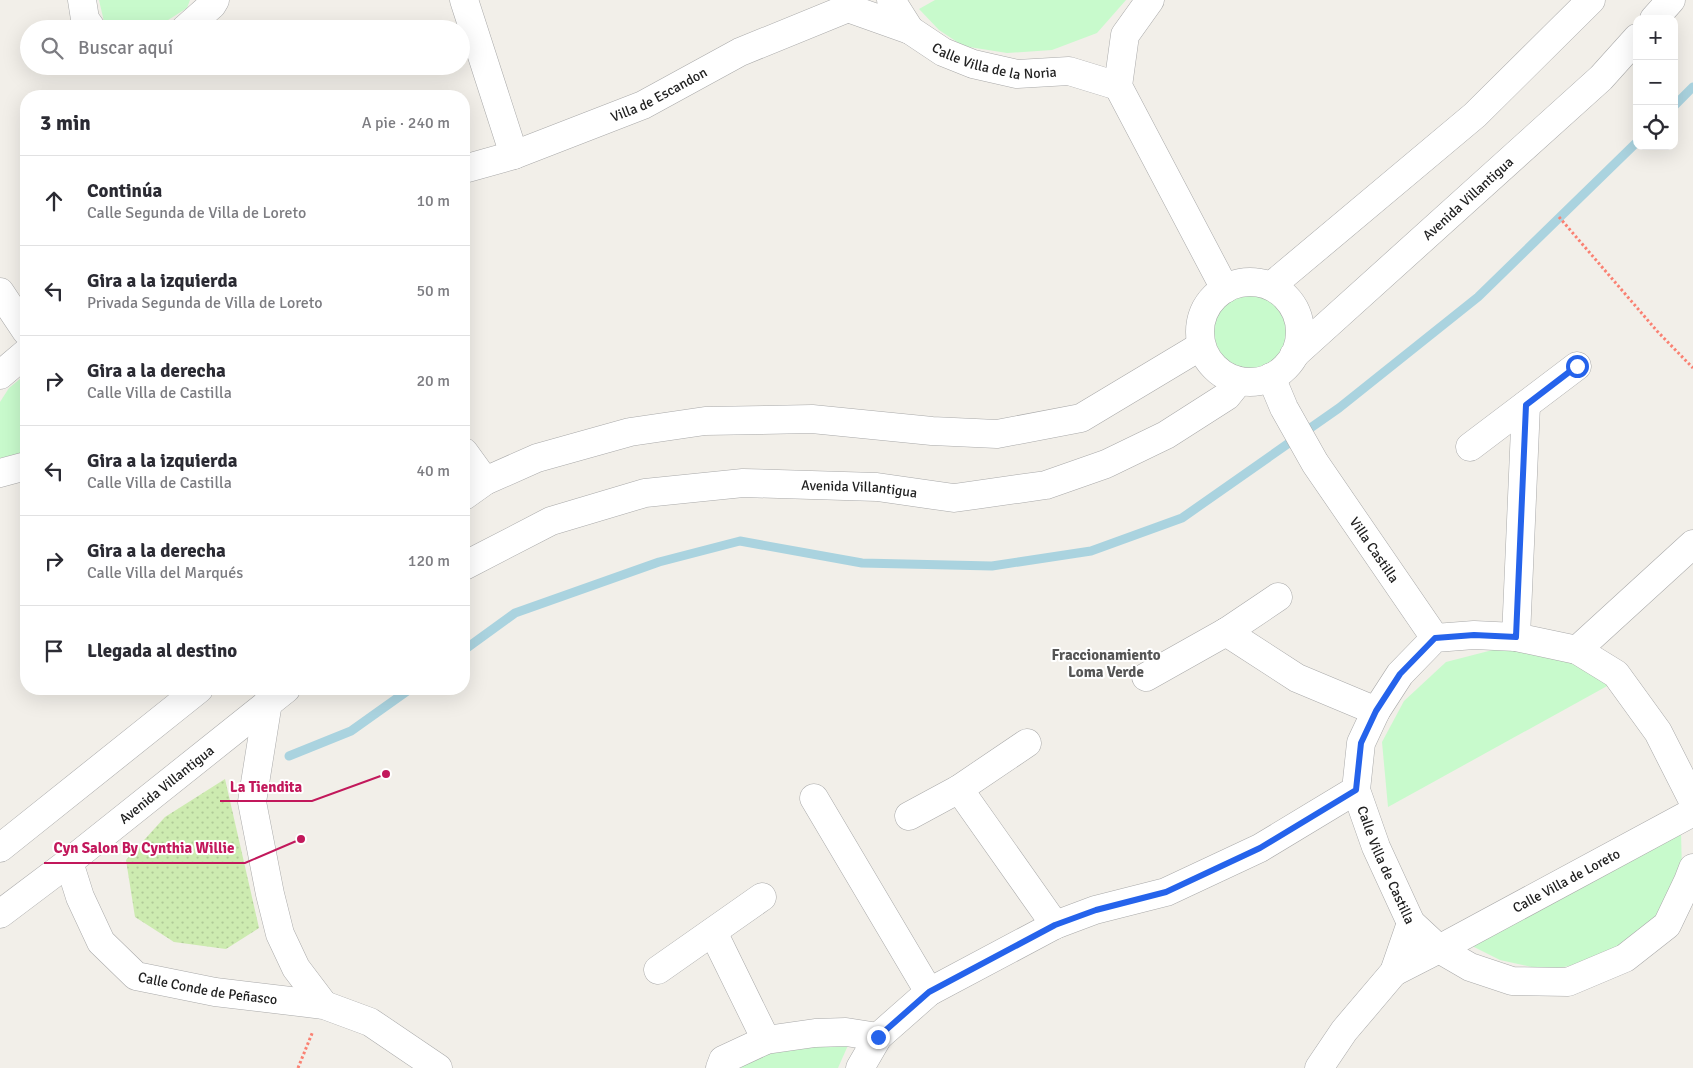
<!DOCTYPE html>
<html lang="es">
<meta charset="utf-8">
<style>
body{margin:0;font-family:Signika,sans-serif;background:#f2f2f3;color:#2b2b33}
.controls{position:absolute;right:15px;top:15px;display:grid;overflow:hidden;border-radius:10px;box-shadow:0 5px 20px #0002}
.controls button{width:45px;height:45px;display:grid;place-items:center;padding:0;border:0;border-bottom:1px solid #e1e1e2;background:#fff;color:#2b2b33;font:25px sans-serif}
.stop{position:absolute;width:15px;height:15px;margin:-11px;border:4px solid #2563eb;border-radius:50%;background:#fff}
.stop.end{background:#2563eb;border-color:#fff;box-shadow:0 1px 5px #0008}
.list{margin:0;padding:0;list-style:none}
h2{display:flex;justify-content:space-between;align-items:center;height:65px;margin:0;padding:0 20px;font-size:21px}
h2 small{font-size:16px;font-weight:400;color:#7c7c81}
.list li{display:grid;grid-template-columns:32px 1fr auto;gap:15px;align-items:center;box-sizing:border-box;height:90px;padding:0 20px;border-top:1px solid #e1e1e2}
.list b{display:block;font-size:19px;white-space:nowrap}
.list p{margin:0;font-size:16px;white-space:nowrap;color:#7c7c81}
.list em{font-size:16px;font-style:normal;color:#7c7c81}
.icon{flex:none;width:28px;height:28px;fill:none;stroke:currentColor;stroke-width:2;stroke-linecap:round;stroke-linejoin:round}
.map{position:relative;flex:none;width:1693px;height:1068px;overflow:hidden}
.search{position:absolute;background:#fff;box-shadow:0 5px 20px #0002;left:20px;top:20px;width:450px;height:55px;display:flex;align-items:center;gap:12px;box-sizing:border-box;padding:0 18px;border-radius:28px;color:#7c7c81;font-size:19px}
.panel{position:absolute;background:#fff;box-shadow:0 5px 20px #0002;left:20px;top:90px;width:450px;height:605px;border-radius:20px}
.map>svg:first-child{display:block}
.grass{fill:url(#grass-dots)}
.park{fill:#c8facc}
.lines{fill:none;stroke-linecap:round;stroke-linejoin:round}
.stream{stroke:#aad3df;stroke-width:9}
.minor-casing{stroke:#a9a9a9;stroke-width:29}
.path{stroke:#fa8072;stroke-width:3;stroke-dasharray:2.5 2.5;stroke-linecap:butt}
.minor{stroke:#fff;stroke-width:28}
.route{stroke:#2563eb;stroke-width:6}
.labels{text-anchor:middle;stroke-width:4;stroke-linejoin:round;paint-order:stroke}
.street-label{font-size:14px;fill:#222;stroke:#fff}
.neighbourhood-label{font-size:15px;font-weight:bold;fill:#555;stroke:#fff}
.leader{fill:none;stroke:#c2185b;stroke-width:2}
.callout-dot{fill:#c2185b;stroke:#fff;stroke-width:2}
.callout-label{font-size:15px;text-anchor:middle;font-weight:bold;fill:#c2185b;stroke:#fff;stroke-width:4;stroke-linejoin:round;paint-order:stroke}
</style>
<div class="map">
<svg width="1693" height="1068" viewBox="0 0 1693 1068">
<defs>
<pattern id="grass-dots" width="8" height="8" patternUnits="userSpaceOnUse" patternTransform="scale(1.25)"><rect width="8" height="8" fill="#cdebb0"/><path d="M2 2h.1M6 6h.1" fill="none" stroke="#b0c997" stroke-width="1.8" stroke-linecap="round"/></pattern>
</defs>
<rect width="100%" height="100%" fill="#f2efe9"/>
<polygon class="grass" points="225,779 259,928 226,949 174,942 135,917 126,860 165,817"/>
<g class="park">
<polygon points="99,0 190,0 187,8 154,29 116,29 105,26"/>
<polygon points="935,0 1126,0 1097,33 1052,50 1007,53 963,46 939,30 919,9"/>
<circle cx="1251" cy="332" r="40"/>
<polygon points="26,374 26,453 0,458 0,402 9,388"/>
<polygon points="1512,645 1576,660 1609,685 1388,807 1382,742 1404,701 1446,662"/>
<polygon points="1681,831 1682,874 1661,915 1625,947 1588,963 1545,970 1500,960 1472,946"/>
<polygon points="849,1043 838,1068 741,1068 744,1062 768,1049"/>
</g>
<g class="lines">
<g class="stream">
<polyline points="1674,106 1693,87"/>
<polyline points="464,650 515,613 659,562 740,541 862,563 992,566 1091,551 1182,518 1339,408 1478,297 1637,142"/>
<polyline points="289,756 351,731 410,689"/>
</g>
<g class="minor-casing">
<g id="minor">
<polyline points="82,0 85,19 92,29"/>
<polyline points="464,0 514,155"/>
<path id="s1" d="M891,0L910,30L943,52L973,64L1017,74L1069,71L1118,86"/>
<polyline points="1150,0 1125,35 1118,86 1225,289"/>
<polyline points="848,8 910,30"/>
<polyline points="1654,19 1671,0"/>
<polyline points="185,29 212,5 215,0"/>
<path id="s2" d="M464,169L514,155L643,105L740,52L848,8L853,0"/>
<circle cx="1250" cy="332" r="50"/>
<polyline points="1271,286 1475,115 1591,0"/>
<polyline points="0,292 26,331"/>
<path id="s3" d="M1294,355L1601,78L1637,38"/>
<polyline points="0,375 26,353"/>
<path id="s4" d="M1271,377L1284,408L1315,463L1435,638"/>
<polyline points="1470,447 1577,366"/>
<polyline points="464,452 485,481"/>
<polyline points="0,473 26,466"/>
<polyline points="464,496 485,481 537,458 630,432 705,421 812,419 932,431 997,434 1081,418 1201,346"/>
<path id="s5" d="M464,566L551,521L645,493L743,483L877,487L954,498L1046,485L1106,464L1166,435L1227,396L1239,381"/>
<polyline points="1226,632 1297,678 1376,711"/>
<polyline points="1516,637 1526,405"/>
<polyline points="1577,650 1693,544"/>
<polyline points="1146,677 1226,632 1278,597"/>
<polyline points="268,702 252,802 270,894 280,934 296,968 324,1005"/>
<polyline points="959,789 1055,925"/>
<polyline points="814,798 929,992"/>
<path id="s6" d="M1693,801L1658,732L1616,674L1577,650L1516,637L1474,635L1435,638L1400,674L1376,711L1361,743L1356,790L1376,847L1411,923L1439,949L1470,967L1512,981L1568,982L1625,958L1667,925L1688,881L1693,868"/>
<polyline points="909,816 959,789 1027,743"/>
<polyline points="0,848 199,689"/>
<path id="s7" d="M69,862L80,897L101,942L136,976L215,992L324,1005L370,1022L438,1068"/>
<path id="s8" d="M0,914L69,862L286,689"/>
<polyline points="713,932 766,1040"/>
<polyline points="658,970 762,897"/>
<path id="s9" d="M1394,972L1439,949L1693,812"/>
<polyline points="720,1068 723,1060 766,1040 815,1033 846,1032 878,1037"/>
<polyline points="860,1068 878,1037 929,992 1055,925 1095,910 1166,892 1260,848 1356,790"/>
<polyline points="1319,1068 1344,1031 1394,972 1411,923"/>
</g>
</g>
<g class="path">
<polyline points="1559,217 1657,331 1693,368"/>
<polyline points="298,1068 313,1031"/>
</g>
<use href="#minor" class="minor"/>
</g>
<g class="lines">
<polyline class="route" points="878,1037 929,992 1055,925 1096,910 1166,892 1260,848 1356,790 1361,743 1376,711 1400,674 1435,638 1474,635 1516,637 1526,405 1577,366"/>
</g>
<g class="labels">
<g class="street-label">
<text dy="5" stroke="none"><textPath href="#s1" startOffset="128">Calle Villa de la Noria</textPath></text>
<text dy="5" stroke="none"><textPath href="#s2" startOffset="209">Villa de Escandon</textPath></text>
<text dy="5" stroke="none"><textPath href="#s3" startOffset="234">Avenida Villantigua</textPath></text>
<text dy="5" stroke="none"><textPath href="#s5" startOffset="411">Avenida Villantigua</textPath></text>
<text dy="5" stroke="none"><textPath href="#s4" startOffset="202">Villa Castilla</textPath></text>
<text dy="5" stroke="none"><textPath href="#s8" startOffset="211">Avenida Villantigua</textPath></text>
<text dy="5" stroke="none"><textPath href="#s6" startOffset="596">Calle Villa de Castilla</textPath></text>
<text dy="5" stroke="none"><textPath href="#s9" startOffset="195">Calle Villa de Loreto</textPath></text>
<text dy="5" stroke="none"><textPath href="#s7" startOffset="208">Calle Conde de Peñasco</textPath></text>
</g>
<g class="neighbourhood-label">
<text x="1106" y="660">Fraccionamiento<tspan x="1106" dy="17">Loma Verde</tspan></text>
</g>
</g>
<path class="leader" d="M386 774L312 801H220M301 839L245 863H44"/>
<g class="callout-dot">
<circle cx="386" cy="774" r="5"/>
<circle cx="301" cy="839" r="5"/>
</g>
<g class="callout-label">
<text x="266" y="792">La Tiendita</text>
<text x="144" y="853">Cyn Salon By Cynthia Willie</text>
</g>
</svg>
<div class="controls">
<button>+</button>
<button>−</button>
<button><svg class="icon" aria-label="locate" viewBox="0 0 24 24"><circle cx="12" cy="12" r="6"/><path d="M12 2v4M12 18v4M2 12h4M18 12h4"/></svg></button>
</div>
<div class="stop" style="left:1577px;top:366px"></div>
<div class="stop end" style="left:878px;top:1037px"></div>
<div class="search"><svg class="icon" aria-label="search" viewBox="0 0 24 24"><circle cx="10" cy="10" r="6"/><path d="M15 15l6 6"/></svg>Buscar aquí</div>
<section class="panel">
<h2>3 min<small>A pie · 240 m</small></h2>
<ul class="list">
<li><svg class="icon" aria-label="ahead" viewBox="0 0 24 24"><path d="M12 20V5M6 11l6-6 6 6"/></svg><div><b>Continúa</b><p>Calle Segunda de Villa de Loreto</p></div><em>10 m</em></li>
<li><svg class="icon" aria-label="left" viewBox="0 0 24 24"><path d="M17 20v-9H6M10 6l-5 5 5 5"/></svg><div><b>Gira a la izquierda</b><p>Privada Segunda de Villa de Loreto</p></div><em>50 m</em></li>
<li><svg class="icon" aria-label="right" viewBox="0 0 24 24"><path d="M7 20v-9h11M14 6l5 5-5 5"/></svg><div><b>Gira a la derecha</b><p>Calle Villa de Castilla</p></div><em>20 m</em></li>
<li><svg class="icon" aria-label="left" viewBox="0 0 24 24"><path d="M17 20v-9H6M10 6l-5 5 5 5"/></svg><div><b>Gira a la izquierda</b><p>Calle Villa de Castilla</p></div><em>40 m</em></li>
<li><svg class="icon" aria-label="right" viewBox="0 0 24 24"><path d="M7 20v-9h11M14 6l5 5-5 5"/></svg><div><b>Gira a la derecha</b><p>Calle Villa del Marqués</p></div><em>120 m</em></li>
<li><svg class="icon" aria-label="arrive" viewBox="0 0 24 24"><path d="M6 21V4h12l-3 4 3 4H6"/></svg><div><b>Llegada al destino</b></div></li>
</ul>
</section>
</div>
